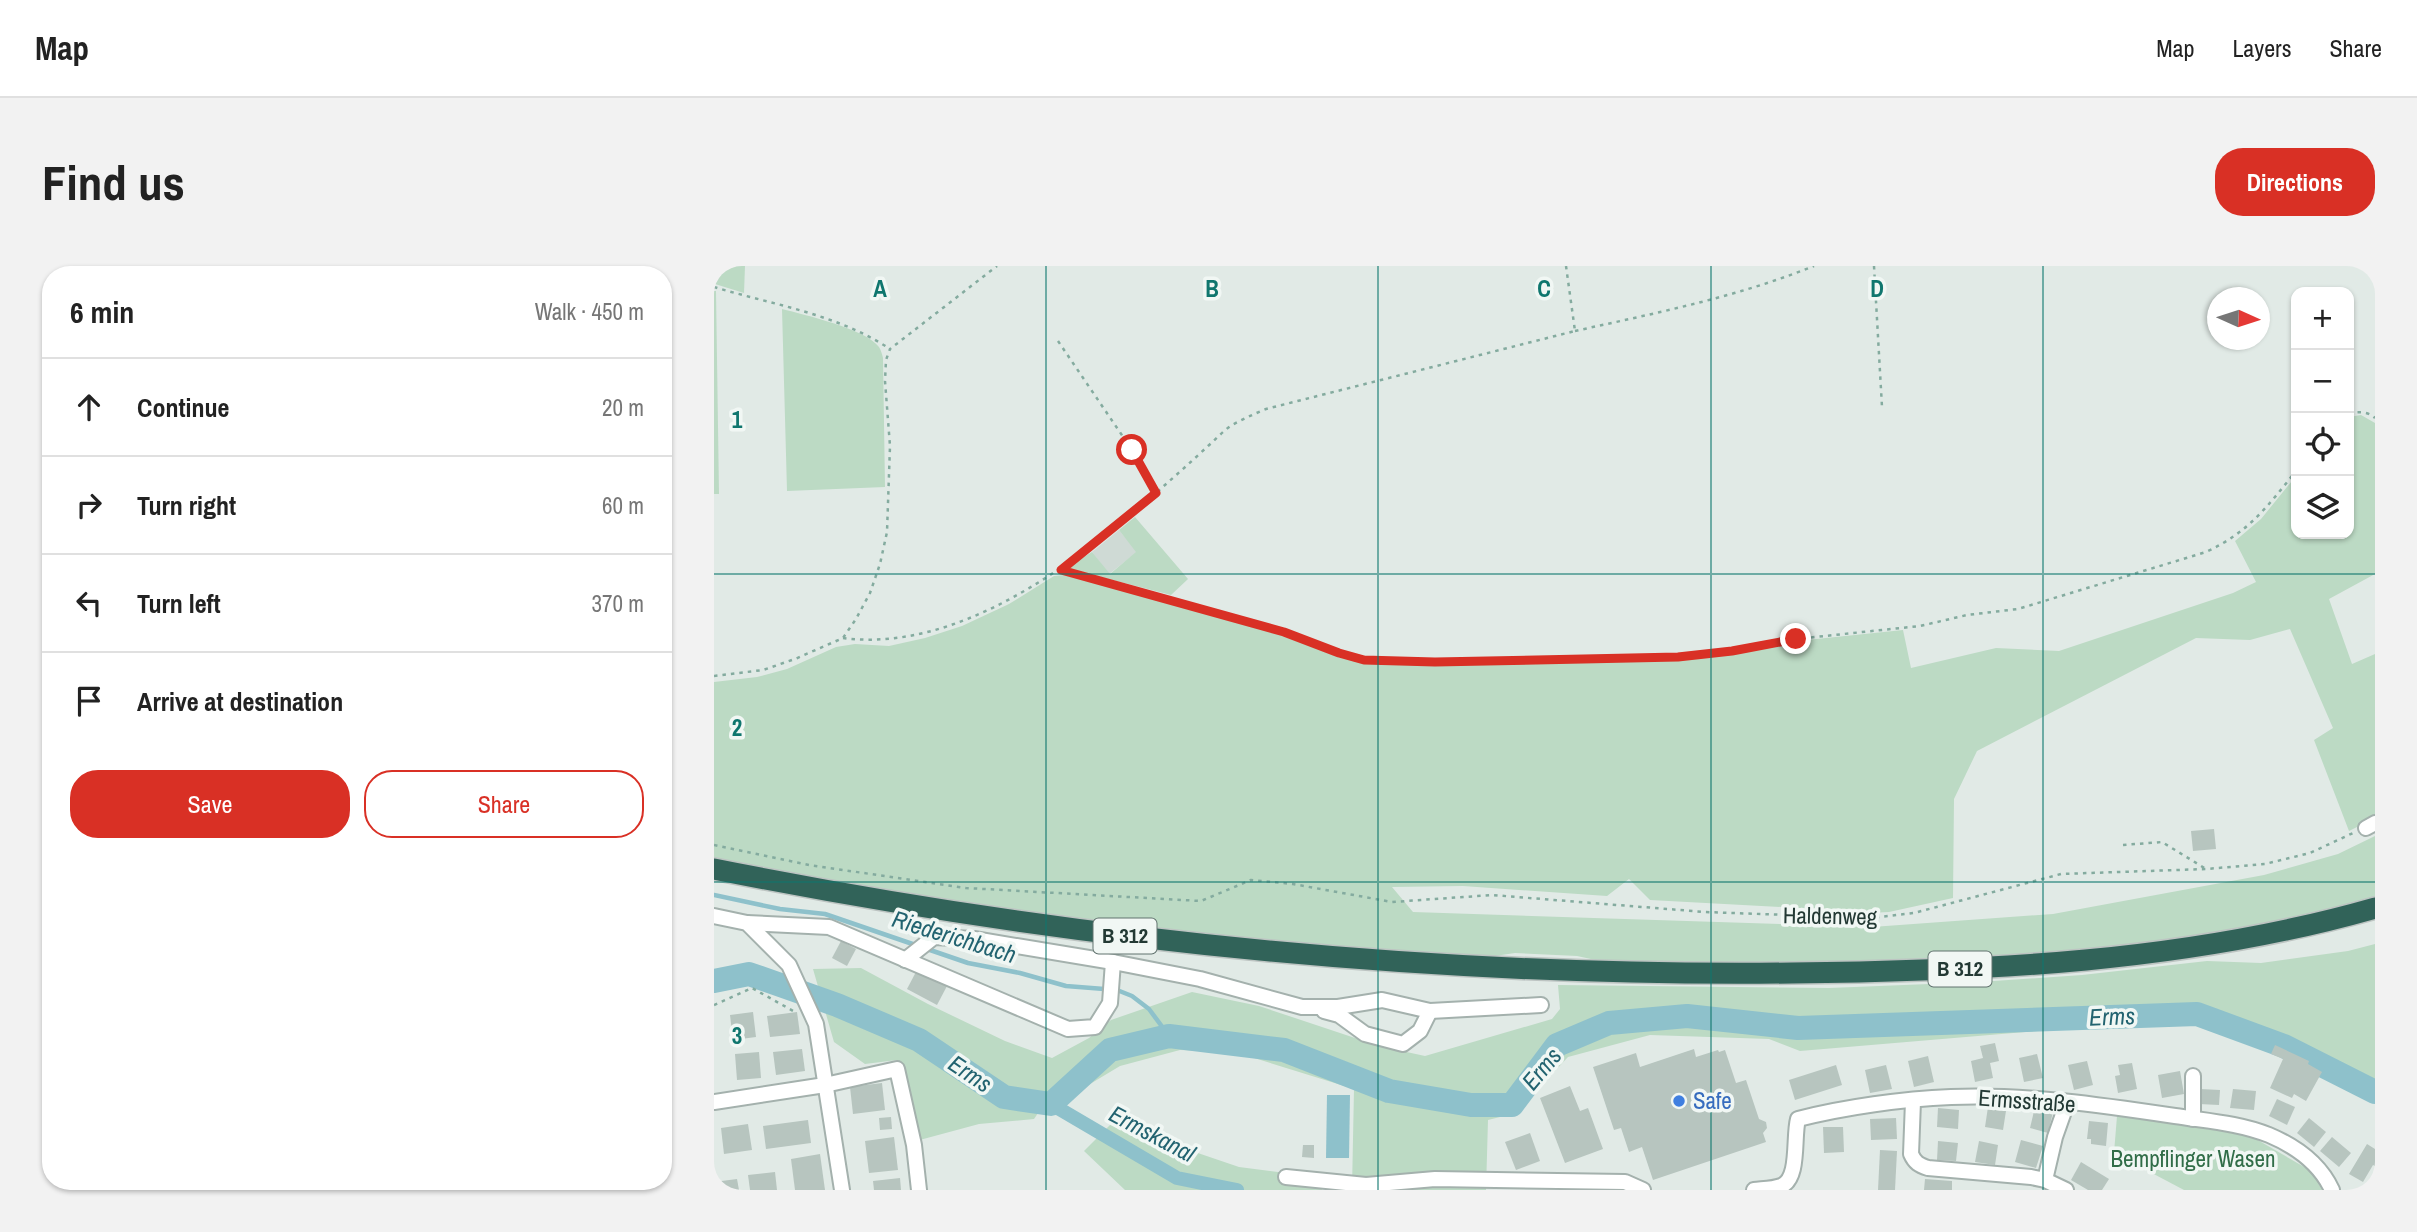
<!DOCTYPE html>
<meta charset="utf-8">
<style>
body{margin:0;font-family:"Archivo Narrow",sans-serif;background:#f2f2f2;color:#222}
.controls{position:absolute;right:21px;top:21px;display:grid;overflow:hidden;border-radius:14px;box-shadow:0 2px 5px #0004}
.controls button{width:63px;height:63px;display:grid;place-items:center;padding:0;border:0;border-bottom:2px solid #e0e0e0;background:#fff;color:#222;font:35px sans-serif}
.compass{position:absolute;left:1493px;top:21px;width:63px;height:63px;border-radius:50%;background:#fff;box-shadow:0 2px 5px #0004;rotate:93deg}
.stop{position:absolute;width:21px;height:21px;margin:-16px;border:5px solid #d93025;border-radius:50%;background:#fff}
.stop.end{background:#d93025;border-color:#fff;box-shadow:0 2px 7px #0008}
.list{margin:0;padding:0;list-style:none}
h2{display:flex;justify-content:space-between;align-items:center;height:91px;margin:0;padding:0 28px;font-size:30px}
h2 small{font-size:23px;font-weight:400;color:#767676}
.list li{display:grid;grid-template-columns:46px 1fr auto;gap:21px;align-items:center;box-sizing:border-box;height:98px;padding:0 28px;border-top:2px solid #e0e0e0}
.list b{display:block;font-size:26px;white-space:nowrap}
.list em{font-size:23px;font-style:normal;color:#767676}
.actions{display:flex;gap:14px;padding:21px 28px}
.actions a{flex:1;padding:16px 0;border:2px solid #d93025;border-radius:28px;text-align:center;font-size:24px;color:#d93025}
.actions .main{background:#d93025;color:#fff}
.icon{flex:none;width:38px;height:38px;fill:none;stroke:currentColor;stroke-width:2;stroke-linecap:round;stroke-linejoin:round}
.map{position:relative;flex:none;width:1661px;height:924px;overflow:hidden;border-radius:28px}
header{display:flex;align-items:center;gap:42px;box-sizing:border-box;height:98px;padding:0 35px;background:#fff;border-bottom:2px solid #e0e0e0}
header strong{font-size:33px}
nav{display:flex;gap:38px;margin-inline-start:auto;font-size:24px}
.intro{display:flex;align-items:center;justify-content:space-between;box-sizing:border-box;height:168px;padding:0 42px}
h1{margin:0;font-size:49px}
.button{padding:18px 32px;border-radius:28px;background:#d93025;color:#fff;font-size:24px;font-weight:700}
main{display:flex;gap:42px;padding:0 42px}
aside{flex:1;background:#fff;border-radius:28px;box-shadow:0 2px 5px #0004}
.map>svg:first-child{display:block}
.built{fill:#cfdad5}
.green{fill:#bcdac4}
.water{fill:#8ec1cb}
.lines{fill:none;stroke-linecap:round;stroke-linejoin:round}
.stream{stroke:#8ec1cb;stroke-width:4.5}
.canal{stroke:#8ec1cb;stroke-width:14}
.river{stroke:#8ec1cb;stroke-width:24}
.building{fill:#b7c5bf}
.minor-casing{stroke:#a4b1ad;stroke-width:18}
.highway-casing{stroke:#bdc4c2;stroke-width:24}
.path{stroke:#84ab9f;stroke-width:2.5;stroke-dasharray:3.5 5;stroke-linecap:butt}
.minor{stroke:#fff;stroke-width:14}
.highway{stroke:#316359;stroke-width:21}
.route{stroke:#d93025;stroke-width:9}
.grid{fill:none;stroke:#0f766e;stroke-width:2;stroke-opacity:0.55}
.shop-dot{fill:#3f7fe0;stroke:#f1f7f4;stroke-width:2.5}
.labels{text-anchor:middle;stroke-width:7;stroke-linejoin:round;paint-order:stroke}
.shield{fill:#f1f7f4;stroke:#61726e;stroke-width:2}
.shield-label{font-size:21px;font-weight:bold;fill:#233934}
.street-label{font-size:23px;fill:#233934;stroke:#f1f7f4}
.shop-label{font-size:23px;fill:#366cbe;stroke:#f1f7f4;text-anchor:start}
.park-label{font-size:23px;fill:#316d48;stroke:#f1f7f4}
.water-label{font-size:24px;font-style:italic;fill:#226370;stroke:#f1f7f4}
.grid-label{font-size:23px;text-anchor:middle;font-weight:bold;fill:#0f766e;stroke:#f1f7f4;stroke-width:7;stroke-linejoin:round;paint-order:stroke}
</style>
<header>
<strong>Map</strong>
<nav><a>Map</a><a>Layers</a><a>Share</a></nav>
</header>
<div class="intro"><h1>Find us</h1><a class="button">Directions</a></div>
<main>
<aside>
<h2>6 min<small>Walk · 450 m</small></h2>
<ul class="list">
<li><svg class="icon" aria-label="ahead" viewBox="0 0 24 24"><path d="M12 20V5M6 11l6-6 6 6"/></svg><div><b>Continue</b></div><em>20 m</em></li>
<li><svg class="icon" aria-label="right" viewBox="0 0 24 24"><path d="M7 20v-9h11M14 6l5 5-5 5"/></svg><div><b>Turn right</b></div><em>60 m</em></li>
<li><svg class="icon" aria-label="left" viewBox="0 0 24 24"><path d="M17 20v-9H6M10 6l-5 5 5 5"/></svg><div><b>Turn left</b></div><em>370 m</em></li>
<li><svg class="icon" aria-label="arrive" viewBox="0 0 24 24"><path d="M6 21V4h12l-3 4 3 4H6"/></svg><div><b>Arrive at destination</b></div></li>
</ul>
<div class="actions"><a class="main">Save</a><a>Share</a></div>
</aside>
<div class="map">
<svg width="1661" height="924" viewBox="0 0 1661 924">
<rect width="100%" height="100%" fill="#e1eae6"/>
<polygon class="built" points="405,264 423,286 395,308 378,286"/>
<g class="green">
<polygon points="1,0 31,0 30,27 1,18"/>
<polygon points="0,25 2,25 5,228 0,228"/>
<path d="M68,43C91,49 152,63 165,81C167,84 168,88 169,92L171,221L73,225Z"/>
<polygon points="1647,149 1661,157 1661,308 1615,333 1638,398 1661,388 1661,552 1635,565 1600,474 1619,462 1576,363 1536,374 1482,372 1263,485 1240,533 1239,632 1175,646 1132,648 1085,642 936,634 915,613 893,630 749,620 678,621 699,646 1158,661 1339,648 1550,609 1624,588 1661,570 1661,633 1579,655 1397,683 1290,692 1157,697 900,698 863,690 801,687 767,692 658,685 464,667 207,632 0,592 0,416 43,411 73,403 122,381 141,378 175,380 211,372 248,360 295,338 340,310 350,309 397,320 569,368 625,390 649,396 964,394 1017,388 1083,375 1189,364 1197,402 1282,382 1345,385 1519,327 1542,316 1521,275 1547,253 1582,210 1582,268 1635,268 1635,151"/>
<polygon points="421,251 474,313 457,329 352,302 378,286 396,308 422,286 405,264"/>
<polygon points="1661,678 1661,823 1559,776 1489,751 1086,785 1055,773 936,769 854,791 802,847 774,854 772,924 411,924 370,885 405,850 475,884 525,901 604,911 608,924 638,923 640,823 521,786 466,784 406,800 366,824 343,819 320,853 265,858 202,875 183,794 151,798 120,776 99,703 147,702 214,738 291,775 338,792 375,772 397,754 478,726 545,740 665,780 711,790 838,753 846,743 844,719 1115,722 1265,716 1368,709 1493,695 1547,697 1634,685"/>
<polygon points="1403,850 1535,869 1599,906 1608,924 1470,924 1400,887"/>
</g>
<polygon class="water" points="613,829 636,829 635,892 612,892"/>
<g class="lines">
<polyline class="stream" points="0,629 66,643 111,648 254,697 306,707 352,720 403,724 418,730 435,743 455,770"/>
<polyline class="canal" points="337,838 463,912 523,924"/>
<polyline class="river" points="0,715 35,708 123,739 205,774 290,831 337,838 396,784 455,770 570,784 675,825 757,839 798,839 843,779 895,757 973,750 1084,762 1483,748 1570,780 1661,826"/>
</g>
<g class="building">
<polygon points="1500,563 1502,583 1479,585 1477,565"/>
<polygon points="127,675 142,683 133,700 118,692"/>
<polygon points="203,704 233,720 223,739 193,723"/>
<polygon points="39,746 42,771 19,774 16,749"/>
<polygon points="83,746 86,768 56,771 53,750"/>
<polygon points="1281,777 1285,795 1276,797 1279,812 1261,816 1257,795 1269,792 1266,780"/>
<polygon points="1561,779 1595,795 1594,798 1608,806 1592,835 1580,828 1578,832 1556,822 1569,793 1557,788"/>
<polygon points="88,783 91,805 62,809 59,786"/>
<polygon points="980,783 982,791 1004,784 1005,786 1011,784 1022,817 1032,814 1045,853 1052,856 1053,862 1049,867 1052,876 939,914 928,881 915,886 907,862 900,864 879,801 922,787 926,801"/>
<polygon points="45,786 47,812 23,814 21,788"/>
<polygon points="1323,788 1329,812 1310,816 1305,792"/>
<polygon points="1214,790 1220,816 1200,821 1194,795"/>
<polygon points="1373,795 1379,819 1360,824 1354,799"/>
<polygon points="1418,797 1423,823 1404,827 1401,810 1406,809 1404,799"/>
<polygon points="1122,799 1128,819 1081,834 1075,814"/>
<polygon points="1172,799 1178,823 1156,827 1151,804"/>
<polygon points="1466,805 1470,828 1448,832 1444,809"/>
<polygon points="168,817 171,844 139,848 136,821"/>
<polygon points="856,820 866,845 874,842 889,883 851,897 826,832"/>
<polygon points="1486,823 1506,824 1505,839 1485,838"/>
<polygon points="1519,823 1542,825 1540,844 1516,842"/>
<polygon points="1563,833 1581,841 1573,859 1555,850"/>
<polygon points="1274,841 1292,845 1289,864 1271,861"/>
<polygon points="1321,841 1339,846 1334,867 1316,862"/>
<polygon points="1224,842 1245,844 1244,863 1223,861"/>
<polygon points="177,851 178,863 166,864 165,852"/>
<polygon points="1182,852 1183,873 1157,874 1156,853"/>
<polygon points="1595,852 1612,866 1600,881 1583,867"/>
<polygon points="94,854 97,877 52,883 49,860"/>
<polygon points="1375,855 1394,857 1392,880 1377,878 1377,873 1373,873"/>
<polygon points="34,858 38,884 10,888 7,862"/>
<polygon points="1109,861 1129,861 1130,886 1110,887"/>
<polygon points="816,867 826,895 802,904 791,876"/>
<polygon points="180,871 184,904 155,907 151,875"/>
<polygon points="1618,871 1637,887 1625,901 1606,885"/>
<polygon points="1307,874 1329,880 1322,902 1301,896"/>
<polygon points="1224,875 1244,877 1242,895 1223,894"/>
<polygon points="1265,875 1284,879 1281,899 1261,896"/>
<polygon points="1653,878 1661,883 1661,900 1659,899 1649,916 1635,908"/>
<polygon points="589,879 600,879 600,892 588,891"/>
<polygon points="1166,884 1183,885 1181,924 1164,924"/>
<polygon points="106,888 111,924 81,924 77,893"/>
<polygon points="1367,896 1395,913 1388,924 1374,924 1357,914"/>
<polygon points="61,906 63,924 36,924 34,909"/>
<polygon points="186,912 187,924 160,924 159,915"/>
<polygon points="23,913 25,924 0,924 0,916"/>
<polygon points="1211,913 1238,915 1238,924 1210,924"/>
</g>
<g class="lines">
<g class="minor-casing">
<g id="minor">
<polyline points="1652,562 1661,557"/>
<polyline points="0,650 33,657 75,699 102,758 128,924"/>
<polyline points="33,657 115,661 354,763 381,761 396,737 399,696"/>
<polyline points="191,694 220,671 260,673 399,696 486,713 588,741 624,741 668,734 716,745 827,739"/>
<polyline points="610,745 625,749 651,768 689,778 706,765 716,745"/>
<polyline points="1479,810 1479,853"/>
<path d="M1199,835L1197,888C1201,897 1205,899 1214,902L1317,911L1331,914L1352,924"/>
<polyline points="0,836 111,819 183,803 200,879 205,924"/>
<polyline points="572,911 652,919 721,913 911,916 929,924"/>
<polyline points="1331,914 1341,871 1353,837"/>
<path d="M1040,924C1048,923 1059,923 1067,920C1086,913 1079,871 1084,853C1131,841 1189,833 1237,831C1312,828 1387,839 1461,850C1493,855 1525,857 1555,869C1581,880 1606,898 1618,924"/>
</g>
</g>
<g class="highway-casing">
<path id="highway" d="M0,603C355,674 716,711 1078,707C1273,705 1472,696 1661,642"/>
</g>
<g class="path">
<polyline points="1160,0 1168,141"/>
<path d="M0,21C60,39 123,48 176,83"/>
<path d="M861,65C942,47 1023,31 1100,0"/>
<polyline points="344,75 418,184 442,227"/>
<path d="M1635,147C1644,146 1654,145 1661,152"/>
<path d="M347,304L570,366L625,387L650,394L721,395L964,392L1018,385L1082,373L1206,360L1253,349L1304,343L1492,286C1535,266 1553,241 1582,205"/>
<path d="M129,372C244,387 361,298 443,226C460,211 477,196 494,180C502,173 509,165 518,159C529,153 540,148 552,143L861,65L852,0"/>
<polyline points="0,410 49,404 81,393 129,372 142,353 156,327 166,298 173,266 176,180 171,115 172,94 176,83 283,0"/>
<polyline points="0,579 95,599 252,622 487,635 537,614 579,618 678,636 778,629 991,646 1157,652 1200,647 1347,608 1492,603 1551,598 1596,587 1639,567"/>
<polyline points="1409,579 1448,576 1492,603"/>
<polyline points="0,739 38,722 81,746"/>
</g>
<use href="#minor" class="minor"/>
<use href="#highway" class="highway"/>
</g>
<g class="lines">
<polyline class="route" points="418,184 442,227 347,304 570,366 625,387 650,394 721,396 964,391 1018,385 1082,373"/>
</g>
<path class="grid" d="M332,0V924M664,0V924M997,0V924M1329,0V924M0,308H1661M0,616H1661"/>
<circle class="shop-dot" cx="965" cy="835" r="7"/>
<g class="labels">
<g class="shield">
<rect x="379.5" y="652.5" width="63" height="35" rx="5"/>
<rect x="1214.5" y="685.5" width="63" height="35" rx="5"/>
</g>
<g class="shield-label">
<text x="411" y="677">B 312</text>
<text x="1246" y="710">B 312</text>
</g>
<g class="street-label">
<text transform="translate(1116 650) rotate(1)" y="8">Haldenweg</text>
<text transform="translate(1313 835) rotate(4)" y="8">Ermsstraße</text>
</g>
<g class="shop-label">
<text x="979" y="843">Safe</text>
</g>
<g class="park-label">
<text x="1479" y="901">Bempflinger Wasen</text>
</g>
<g class="water-label">
<text transform="translate(240 671) rotate(17)" y="8">Riederichbach</text>
<text transform="translate(1398 751) rotate(-2)" y="8">Erms</text>
<text transform="translate(828 803) rotate(-50)" y="8">Erms</text>
<text transform="translate(256 808) rotate(34)" y="8">Erms</text>
<text transform="translate(438 868) rotate(28)" y="8">Ermskanal</text>
</g>
</g>
<g class="grid-label">
<text x="166" y="31">A</text>
<text x="498" y="31">B</text>
<text x="830" y="31">C</text>
<text x="1163" y="31">D</text>
<text x="23" y="162">1</text>
<text x="23" y="470">2</text>
<text x="23" y="778">3</text>
</g>
</svg>
<div class="controls">
<button>+</button>
<button>−</button>
<button><svg class="icon" aria-label="locate" viewBox="0 0 24 24"><circle cx="12" cy="12" r="6"/><path d="M12 2v4M12 18v4M2 12h4M18 12h4"/></svg></button>
<button><svg class="icon" aria-label="layers" viewBox="0 0 24 24"><path d="M12 4l9 5-9 5-9-5zM3 14l9 5 9-5"/></svg></button>
</div>
<svg class="compass" viewBox="-18 -18 36 36"><path d="M0-13l5 13h-10z" fill="#e53935"/><path d="M0 13l5-13h-10z" fill="#767676"/></svg>
<div class="stop" style="left:418px;top:184px"></div>
<div class="stop end" style="left:1082px;top:373px"></div>
</div>
</main>
